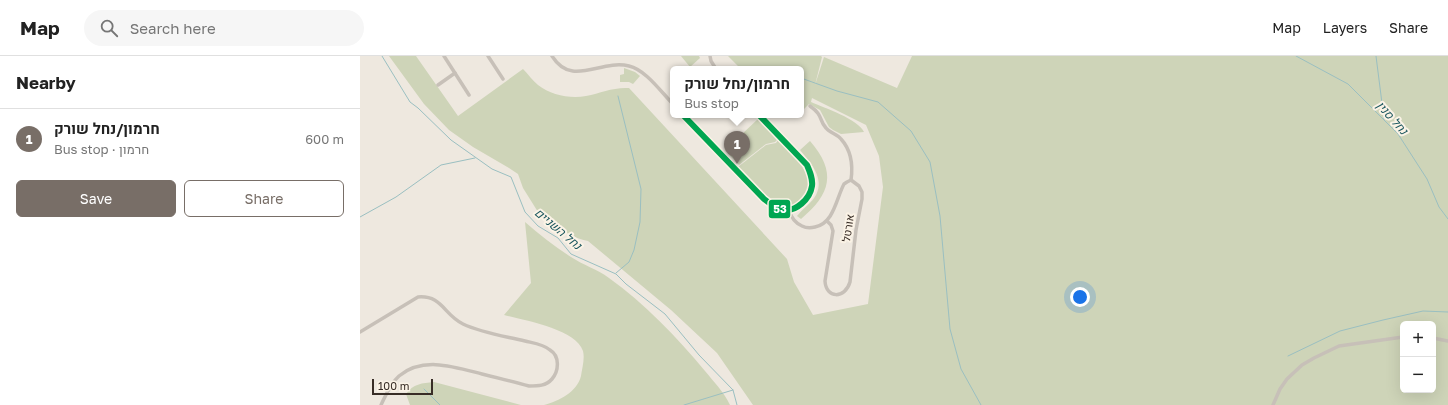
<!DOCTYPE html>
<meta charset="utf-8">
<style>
body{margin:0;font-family:"Golos Text",Heebo,sans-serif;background:#f6f6f6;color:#222}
.controls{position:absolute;right:12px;bottom:12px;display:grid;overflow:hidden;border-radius:6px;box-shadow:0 4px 16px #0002}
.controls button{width:36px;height:36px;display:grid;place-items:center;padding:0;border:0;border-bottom:1px solid #e0e0e0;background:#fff;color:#222;font:20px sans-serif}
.scale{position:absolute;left:12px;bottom:10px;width:61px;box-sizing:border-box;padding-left:4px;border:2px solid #382d26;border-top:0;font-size:11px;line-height:14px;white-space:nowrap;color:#382d26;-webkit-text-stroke:3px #fbf3e6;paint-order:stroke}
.you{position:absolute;left:720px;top:241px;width:14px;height:14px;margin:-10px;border:3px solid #fff;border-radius:50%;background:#1a73e8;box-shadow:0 0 0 6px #1a73e833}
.badge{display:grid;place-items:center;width:26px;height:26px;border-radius:50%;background:#786e67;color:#fff;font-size:13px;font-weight:700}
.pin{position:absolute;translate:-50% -33px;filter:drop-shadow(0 1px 2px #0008)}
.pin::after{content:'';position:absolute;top:21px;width:14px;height:12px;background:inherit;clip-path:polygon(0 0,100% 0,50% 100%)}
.popup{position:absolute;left:310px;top:10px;width:134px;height:52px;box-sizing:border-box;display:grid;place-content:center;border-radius:6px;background:#fff;filter:drop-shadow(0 1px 3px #0005);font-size:13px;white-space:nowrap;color:#767676}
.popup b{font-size:15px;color:#222}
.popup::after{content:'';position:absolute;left:50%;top:100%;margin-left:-8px;border:8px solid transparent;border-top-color:#fff}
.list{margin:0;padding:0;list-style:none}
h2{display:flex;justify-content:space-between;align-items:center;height:52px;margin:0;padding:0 16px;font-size:17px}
h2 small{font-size:13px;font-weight:400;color:#767676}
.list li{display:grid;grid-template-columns:26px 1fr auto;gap:12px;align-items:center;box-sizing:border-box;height:60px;padding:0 16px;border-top:1px solid #e0e0e0}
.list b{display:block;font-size:15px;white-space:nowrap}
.list p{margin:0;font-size:13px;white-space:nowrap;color:#767676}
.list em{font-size:13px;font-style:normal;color:#767676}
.actions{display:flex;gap:8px;padding:12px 16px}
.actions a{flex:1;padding:9px 0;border:1px solid #786e67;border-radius:6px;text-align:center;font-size:14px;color:#786e67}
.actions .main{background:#786e67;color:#fff}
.icon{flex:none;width:22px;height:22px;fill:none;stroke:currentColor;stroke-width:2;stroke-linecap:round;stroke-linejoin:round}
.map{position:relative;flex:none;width:1088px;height:349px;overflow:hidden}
header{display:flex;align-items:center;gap:24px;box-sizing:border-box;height:56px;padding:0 20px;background:#fff;border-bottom:1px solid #e0e0e0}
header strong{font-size:19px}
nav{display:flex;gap:22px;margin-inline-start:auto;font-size:14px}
.search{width:280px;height:36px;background:#f6f6f6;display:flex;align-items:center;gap:10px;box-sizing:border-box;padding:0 14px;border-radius:22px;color:#767676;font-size:15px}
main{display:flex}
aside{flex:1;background:#fff}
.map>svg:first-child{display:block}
.green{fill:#ced4b8;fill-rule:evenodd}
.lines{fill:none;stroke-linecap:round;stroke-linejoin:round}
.stream{stroke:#9abfc1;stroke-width:1}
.street{stroke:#c7c0b8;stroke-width:3.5}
.bus-1-casing{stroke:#fbf3e6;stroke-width:9}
.bus-1{stroke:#00a651;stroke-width:6}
.labels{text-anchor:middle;stroke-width:4;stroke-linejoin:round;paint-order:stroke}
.street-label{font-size:11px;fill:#382d26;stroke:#fbf3e6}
.water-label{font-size:12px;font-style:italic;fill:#18555d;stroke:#fbf3e6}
.line-badge{stroke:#fbf3e6;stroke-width:1.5}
.badge-label{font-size:11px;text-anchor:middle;font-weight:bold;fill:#fff}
</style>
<header>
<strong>Map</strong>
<div class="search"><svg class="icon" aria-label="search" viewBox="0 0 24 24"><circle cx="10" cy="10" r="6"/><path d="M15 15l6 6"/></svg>Search here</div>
<nav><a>Map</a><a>Layers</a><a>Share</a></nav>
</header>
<main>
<aside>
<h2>Nearby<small></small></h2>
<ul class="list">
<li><span class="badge">1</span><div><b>חרמון/נחל שורק</b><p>Bus stop · חרמון</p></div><em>600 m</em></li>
</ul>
<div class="actions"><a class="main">Save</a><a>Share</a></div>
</aside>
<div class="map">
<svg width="1088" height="349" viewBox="0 0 1088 349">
<rect width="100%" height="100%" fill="#eee8df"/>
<g class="green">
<path d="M29,0H56L98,60L163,13C168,18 173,25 178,29C191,39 210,43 226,40C241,37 253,31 269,32L427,203L434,226L453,259L508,248L523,131L519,100L506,69L452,42L451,46C465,52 498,63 504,76L481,78L473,74L469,71L460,54L449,48L441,56V13H381L368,0H461L462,1L455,29L464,1L537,32L552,0H1088V349H393L357,297L311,254L228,185C217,183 199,175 194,164L178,156L163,132L158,118L149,112L113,91L89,74L64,48ZM1043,268H1073V334H1043Z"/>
<polygon points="321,0 339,0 340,2 330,11"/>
<polygon points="264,12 275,16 280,20 273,28 269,26 260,26 260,19 264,18"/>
<polygon points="398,63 417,84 415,86 406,88 379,109 365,94"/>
<path d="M418,84C432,99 464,124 439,145C433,150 427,151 419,148C403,141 390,123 378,111L406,89L416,87Z"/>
<path d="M450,85C477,116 471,138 441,163L437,160C443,152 452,147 456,139C465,122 450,106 440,94Z"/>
<path d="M165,166C180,179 195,191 211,201C223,209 237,213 249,222C284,247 317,281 345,315C354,326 364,336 370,349H184C199,345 217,336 221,320C222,312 225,303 223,295C216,273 164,264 144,259L171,227Z"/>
<path d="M74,326L161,349H163H50L46,338C53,328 62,327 74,326Z"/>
</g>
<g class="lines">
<g class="stream">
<polyline points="22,0 50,46 58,52 91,84 132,113 151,121 165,156 178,170 198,182 211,198 256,218 266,228 305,258 339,299 373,334 377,349"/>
<polyline points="936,0 988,28 1038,78 1067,123 1079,151 1088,163"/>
<polyline points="1016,0 1024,63"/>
<polyline points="441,22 477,35 518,46 551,75 570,106 580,160 590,273 601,313 621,349"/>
<polyline points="0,161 36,141 81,109 115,102"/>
<polyline points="256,217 269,206 274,194 280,166 281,133 258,40"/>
<polyline points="928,300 980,275 1023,264 1063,255 1088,256"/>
<polyline points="64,333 80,349"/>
<polyline points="324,349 373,334"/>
</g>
<g class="street">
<polyline points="84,0 109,39"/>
<polyline points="128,0 143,23"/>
<path d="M192,0C212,32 240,3 269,10C286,14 301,36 313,48"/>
<polyline points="350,0 351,5 356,13"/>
<polyline points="78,29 95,17"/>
<path d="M450,50C464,60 458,63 466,72C470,77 477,78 481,83C491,94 493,110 491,124"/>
<path d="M323,59L404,143C409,147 416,152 423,154C436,156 450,143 452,130C453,123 450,116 447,109L399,59"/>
<path d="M429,154C431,161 435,167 442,170C446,172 451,172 455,171C474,167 476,143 484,128L487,126L491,124"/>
<path d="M467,165L471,169L473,175L465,225C466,243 485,243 490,226L496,174L502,143V136L499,130L491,124"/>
<path d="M0,276L58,241C82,239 84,259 103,268C122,277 144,280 165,285C173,287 183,288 190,294C200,300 199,315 192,323C186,330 178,330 169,330C154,326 138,322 122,318C95,311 63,300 39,320C30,328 26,339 21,349"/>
<polyline points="1073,282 1088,285"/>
<polyline points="913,349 920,333 927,323 942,309 954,302 979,290 1043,281"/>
</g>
<g class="bus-1-casing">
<path id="bus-1" d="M323,59L404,143C409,147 416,152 423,154C436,156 450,143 452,130C453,123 450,116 447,109L399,59"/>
</g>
<use href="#bus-1" class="bus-1"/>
</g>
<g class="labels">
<g class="street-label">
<text transform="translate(488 172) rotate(-81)" y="4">אורטל</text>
</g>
<g class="water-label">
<text transform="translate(1032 62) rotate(48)" y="4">נחל סנין</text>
<text transform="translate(198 173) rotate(40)" y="4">נחל השניים</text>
</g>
</g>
<rect class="line-badge" x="408" y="143" width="23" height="20" rx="4" fill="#00a651"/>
<g class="badge-label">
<text x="420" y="157">53</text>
</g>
</svg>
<div class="controls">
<button>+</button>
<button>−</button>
</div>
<div class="scale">100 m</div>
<div class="you"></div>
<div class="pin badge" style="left:377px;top:108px">1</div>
<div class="popup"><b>חרמון/נחל שורק</b>Bus stop</div>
</div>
</main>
